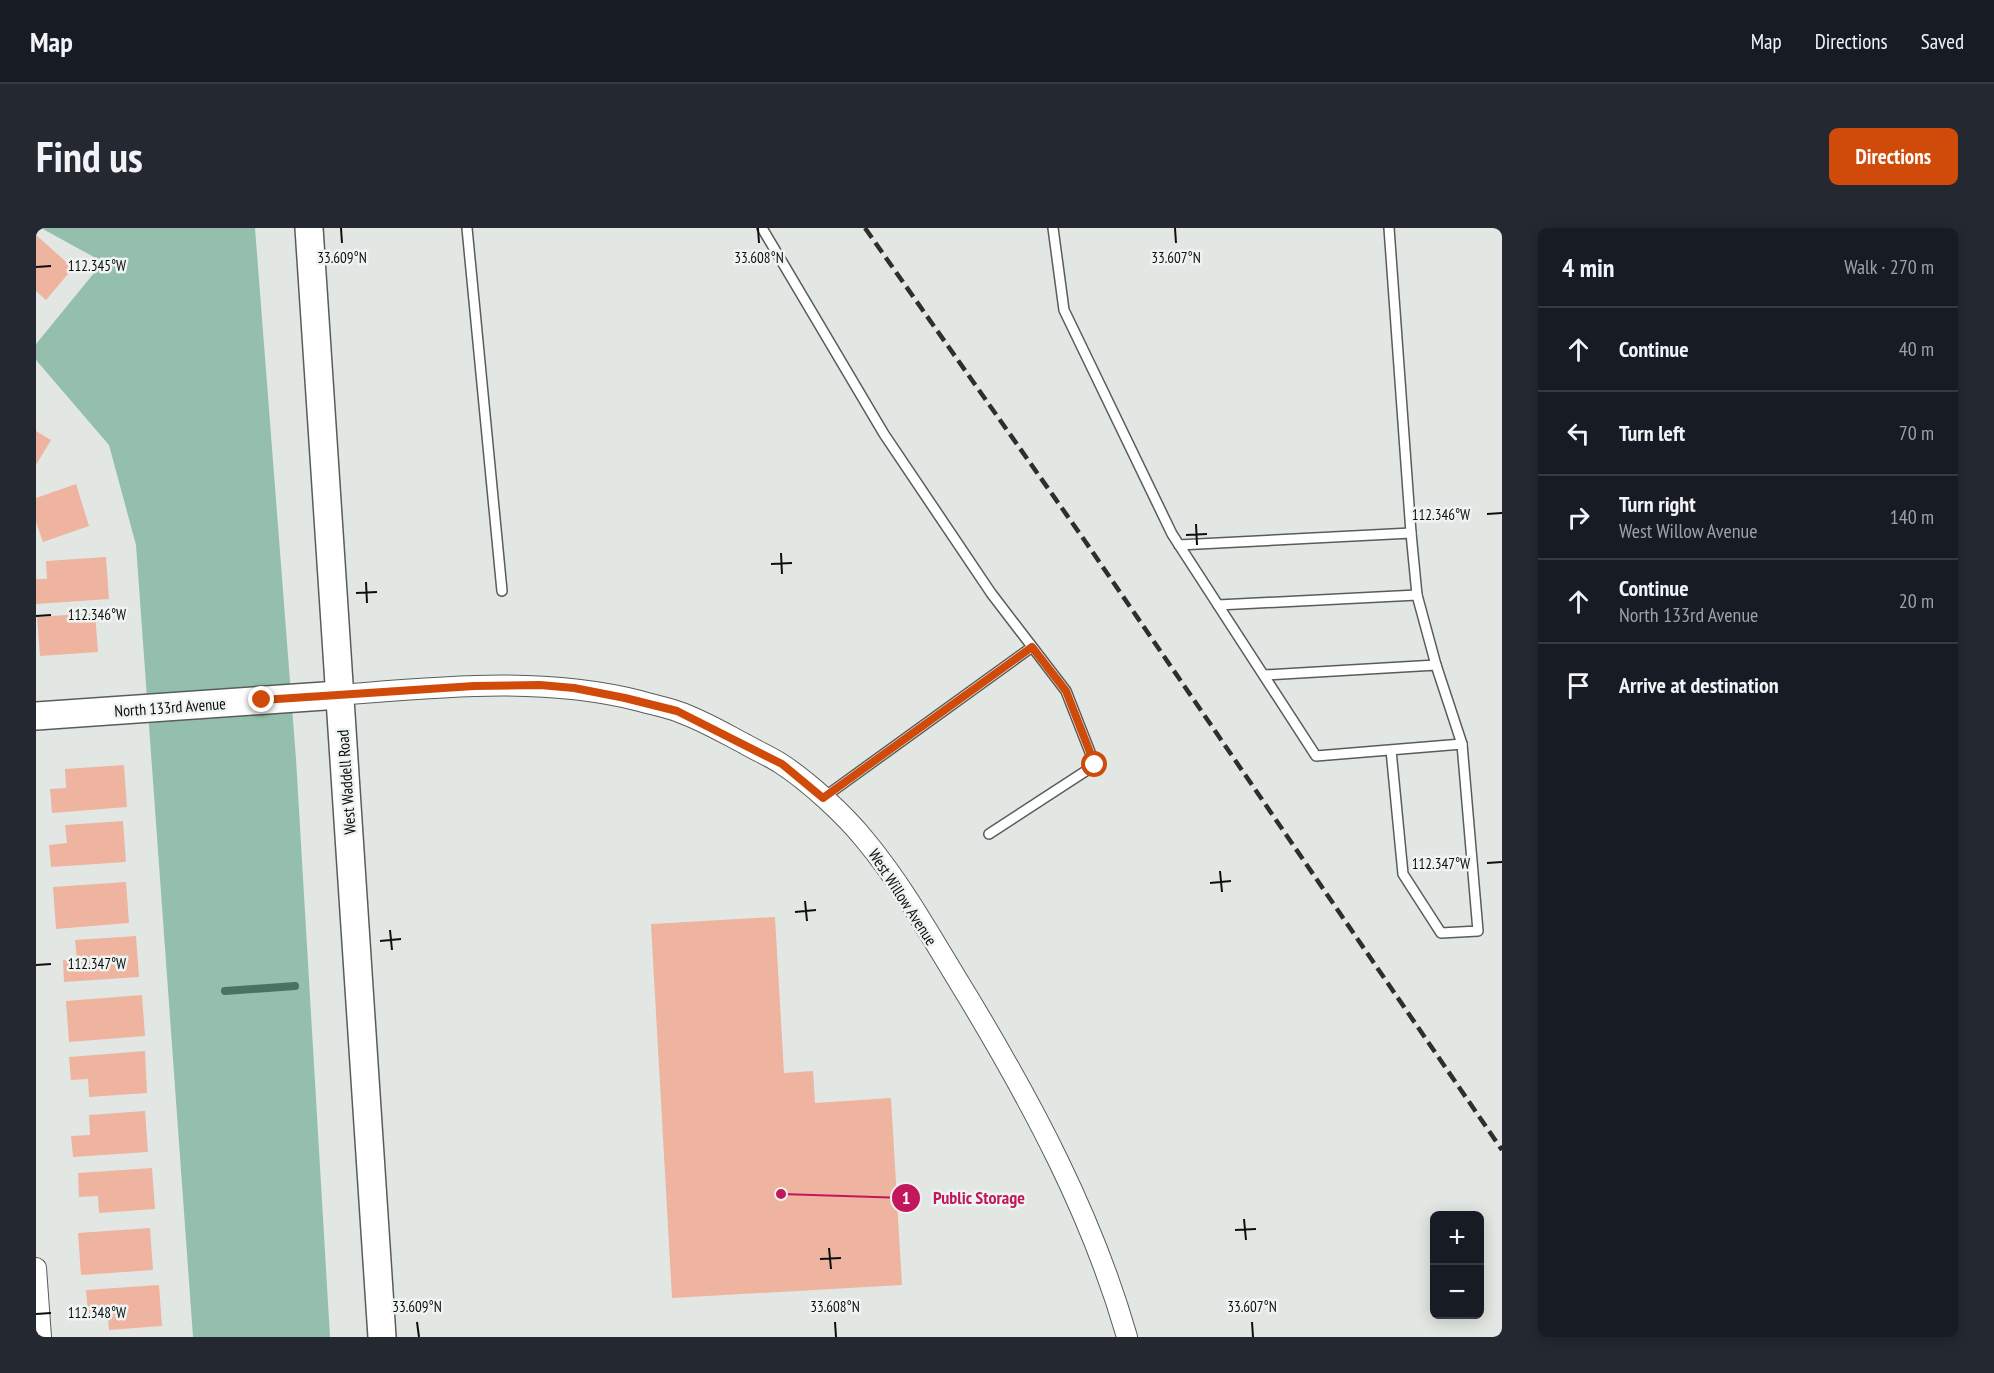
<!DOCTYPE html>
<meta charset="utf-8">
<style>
body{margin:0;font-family:"PT Sans Narrow",sans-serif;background:#242831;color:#f1f3f6}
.controls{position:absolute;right:18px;bottom:18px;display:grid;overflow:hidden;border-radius:9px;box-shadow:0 3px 15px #0003}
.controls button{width:54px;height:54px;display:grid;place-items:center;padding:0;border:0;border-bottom:2px solid #363941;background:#171b24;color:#f1f3f6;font:30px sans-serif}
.stop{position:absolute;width:18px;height:18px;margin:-14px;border:4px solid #d04b0a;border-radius:50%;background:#fff}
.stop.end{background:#d04b0a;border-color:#fff;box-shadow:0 2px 6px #0008}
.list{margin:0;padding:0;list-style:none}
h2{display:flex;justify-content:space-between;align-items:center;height:78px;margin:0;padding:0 24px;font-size:26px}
h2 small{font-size:20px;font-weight:400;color:#9ea1a6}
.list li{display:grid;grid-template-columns:39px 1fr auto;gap:18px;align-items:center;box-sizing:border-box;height:84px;padding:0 24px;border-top:2px solid #363941}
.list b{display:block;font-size:22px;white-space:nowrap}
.list p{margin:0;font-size:20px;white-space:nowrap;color:#9ea1a6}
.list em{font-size:20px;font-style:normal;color:#9ea1a6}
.icon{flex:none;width:33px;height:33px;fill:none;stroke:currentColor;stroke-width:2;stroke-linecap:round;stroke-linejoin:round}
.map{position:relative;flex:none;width:1466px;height:1109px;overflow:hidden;border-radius:9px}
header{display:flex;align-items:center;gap:36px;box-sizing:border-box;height:84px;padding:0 30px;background:#171b24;border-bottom:2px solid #363941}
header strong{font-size:28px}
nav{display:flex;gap:33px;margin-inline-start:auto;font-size:21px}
.intro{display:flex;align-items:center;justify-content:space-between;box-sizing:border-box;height:144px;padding:0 36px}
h1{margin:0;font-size:42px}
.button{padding:15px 27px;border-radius:9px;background:#d04b0a;color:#fff;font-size:21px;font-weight:700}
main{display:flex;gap:36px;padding:0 36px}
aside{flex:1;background:#171b24;border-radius:9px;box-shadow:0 3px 15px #0003}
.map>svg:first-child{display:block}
.green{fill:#93bfac}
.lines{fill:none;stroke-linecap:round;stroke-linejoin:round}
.stream{stroke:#487361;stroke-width:8}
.building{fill:#eeb4a0}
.lane-casing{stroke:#585d5b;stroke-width:12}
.street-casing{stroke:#585d5b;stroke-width:22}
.secondary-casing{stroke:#585d5b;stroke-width:30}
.lane{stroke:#fff;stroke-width:9}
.street{stroke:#fff;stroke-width:20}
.secondary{stroke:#fff;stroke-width:27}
.rail{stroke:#2d2f2e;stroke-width:4.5;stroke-dasharray:12 6;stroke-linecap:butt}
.route{stroke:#d04b0a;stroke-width:8}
.ticks{fill:none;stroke:#0d0f0e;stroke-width:2}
.labels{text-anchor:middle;stroke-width:5;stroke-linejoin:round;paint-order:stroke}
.street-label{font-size:16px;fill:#0d0f0e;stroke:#eff4f2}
.ticks-label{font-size:15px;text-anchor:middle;fill:#0d0f0e;stroke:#eff4f2;stroke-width:5;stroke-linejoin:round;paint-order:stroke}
.leader{fill:none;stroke:#c2185b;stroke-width:2}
.callout-dot{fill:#c2185b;stroke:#eff4f2;stroke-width:2}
.mark-label{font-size:18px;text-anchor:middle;font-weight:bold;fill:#fff}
.callout-label{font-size:18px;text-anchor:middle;font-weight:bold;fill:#c2185b;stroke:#eff4f2;stroke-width:5;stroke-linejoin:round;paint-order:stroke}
</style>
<header>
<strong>Map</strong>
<nav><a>Map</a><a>Directions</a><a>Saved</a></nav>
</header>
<div class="intro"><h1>Find us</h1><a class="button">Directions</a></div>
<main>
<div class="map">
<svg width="1466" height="1109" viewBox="0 0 1466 1109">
<rect width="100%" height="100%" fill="#e2e7e4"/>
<polygon class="green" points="5,0 219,0 260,531 294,1109 157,1109 100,317 73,217 0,132 0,116 67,34"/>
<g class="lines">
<polyline class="stream" points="189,763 259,758"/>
</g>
<g class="building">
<polygon points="0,7 37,40 10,72 0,63"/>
<polygon points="0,203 15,212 0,237"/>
<polygon points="40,256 53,298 7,314 0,294 0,270"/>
<polygon points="70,329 73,371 0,376 0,351 11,351 10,333"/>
<polygon points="59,385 62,424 4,428 1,389"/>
<polygon points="88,537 91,579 16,585 14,561 30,560 29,541"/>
<polygon points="87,593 90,634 15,639 13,617 31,615 29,597"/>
<polygon points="90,654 93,695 20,701 17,659"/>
<polygon points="739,689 748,845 777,843 779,875 855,870 866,1057 636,1070 615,696"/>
<polygon points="100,708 103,749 28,754 27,732 41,732 39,712"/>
<polygon points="106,767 109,808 33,814 30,773"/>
<polygon points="109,823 111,865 53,869 52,851 35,852 33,829"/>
<polygon points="109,883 112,924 37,929 35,908 54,907 53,887"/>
<polygon points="116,940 119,981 63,985 62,968 43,969 42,945"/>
<polygon points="114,1000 117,1042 45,1047 42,1005"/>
<polygon points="123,1057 126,1098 73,1102 71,1083 52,1085 50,1062"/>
</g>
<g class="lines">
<g class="lane-casing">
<g id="lane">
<polyline points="431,0 466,363"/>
<polyline points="726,0 848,206 955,365 1030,463 1059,537 953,606"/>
<polyline points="1017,0 1028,82 1136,306 1280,528 1426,516 1442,703 1405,705 1367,646 1355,522"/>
<polyline points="1353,0 1375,305"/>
<polyline points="1143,317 1375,305 1381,367"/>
<polyline points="1182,377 1381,367 1400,437"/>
<polyline points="1228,447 1400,437 1426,516"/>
<polyline points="787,570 996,419"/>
</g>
</g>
<g class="street-casing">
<g id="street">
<path d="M303,467C404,459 505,448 604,473C617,477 630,479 643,484C666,492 688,505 709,516C721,523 733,528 744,535C772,553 809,587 829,612C869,660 899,716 932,769C997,877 1056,987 1091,1109"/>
<polyline points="0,1040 5,1109"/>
</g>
</g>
<g class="secondary-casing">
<g id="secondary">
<polyline points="273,0 346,1109"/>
<polyline points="0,488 303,467"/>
</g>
</g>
<use href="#lane" class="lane"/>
<use href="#street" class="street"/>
<use href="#secondary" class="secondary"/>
<polyline class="rail" points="829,0 1049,313 1466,922"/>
</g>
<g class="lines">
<polyline class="route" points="226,472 438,458 504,457 538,460 589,470 641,483 746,536 787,570 996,419 1030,463 1059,537"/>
</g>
<path class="ticks" d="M305,0L306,15M722,0L723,15M1139,0L1140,15M0,39L15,38M1451,286L1466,285M1160,296L1161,317M1150,307L1171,306M745,325L746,346M735,336L756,335M330,354L331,375M320,365L341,364M0,388L15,387M1451,635L1466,634M1184,643L1186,664M1174,655L1195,653M769,673L771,693M759,684L780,682M354,702L356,722M344,713L365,711M0,737L15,736M1208,991L1210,1012M1199,1002L1220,1001M793,1020L795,1041M784,1031L805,1030M0,1086L15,1085M381,1094L383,1109M799,1094L800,1109M1216,1094L1217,1109"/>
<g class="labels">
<g class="street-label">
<text transform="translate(134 479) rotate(-4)" y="6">North 133rd Avenue</text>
<text transform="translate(310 554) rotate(-94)" y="6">West Waddell Road</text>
<text transform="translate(867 669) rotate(57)" y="6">West Willow Avenue</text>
</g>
</g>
<g class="ticks-label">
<text x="306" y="35">33.609°N</text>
<text x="723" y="35">33.608°N</text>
<text x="1140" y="35">33.607°N</text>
<text x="61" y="43">112.345°W</text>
<text x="1405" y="292">112.346°W</text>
<text x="61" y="392">112.346°W</text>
<text x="1405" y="641">112.347°W</text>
<text x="61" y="741">112.347°W</text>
<text x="381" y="1084">33.609°N</text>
<text x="799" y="1084">33.608°N</text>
<text x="1216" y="1084">33.607°N</text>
<text x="61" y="1090">112.348°W</text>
</g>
<path class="leader" d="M745 966L870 970"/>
<g class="callout-dot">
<circle cx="745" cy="966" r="6"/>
<circle cx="870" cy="970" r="15"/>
</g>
<g class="mark-label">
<text x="870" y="976">1</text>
</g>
<g class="callout-label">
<text x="943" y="976">Public Storage</text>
</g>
</svg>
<div class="controls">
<button>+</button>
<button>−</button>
</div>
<div class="stop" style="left:1059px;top:537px"></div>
<div class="stop end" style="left:226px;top:472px"></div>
</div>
<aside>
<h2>4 min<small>Walk · 270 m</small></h2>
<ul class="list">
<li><svg class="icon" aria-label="ahead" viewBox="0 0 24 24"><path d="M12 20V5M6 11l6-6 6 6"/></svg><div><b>Continue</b></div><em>40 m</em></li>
<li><svg class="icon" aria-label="left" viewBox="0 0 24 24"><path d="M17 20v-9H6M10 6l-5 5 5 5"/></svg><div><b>Turn left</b></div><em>70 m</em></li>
<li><svg class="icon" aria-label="right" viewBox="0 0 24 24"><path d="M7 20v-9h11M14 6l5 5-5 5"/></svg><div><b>Turn right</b><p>West Willow Avenue</p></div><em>140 m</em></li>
<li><svg class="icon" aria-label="ahead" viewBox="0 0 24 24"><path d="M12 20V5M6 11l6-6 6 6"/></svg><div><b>Continue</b><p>North 133rd Avenue</p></div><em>20 m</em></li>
<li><svg class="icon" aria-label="arrive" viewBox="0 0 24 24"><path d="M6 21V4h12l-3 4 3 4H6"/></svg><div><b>Arrive at destination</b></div></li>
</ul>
</aside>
</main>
